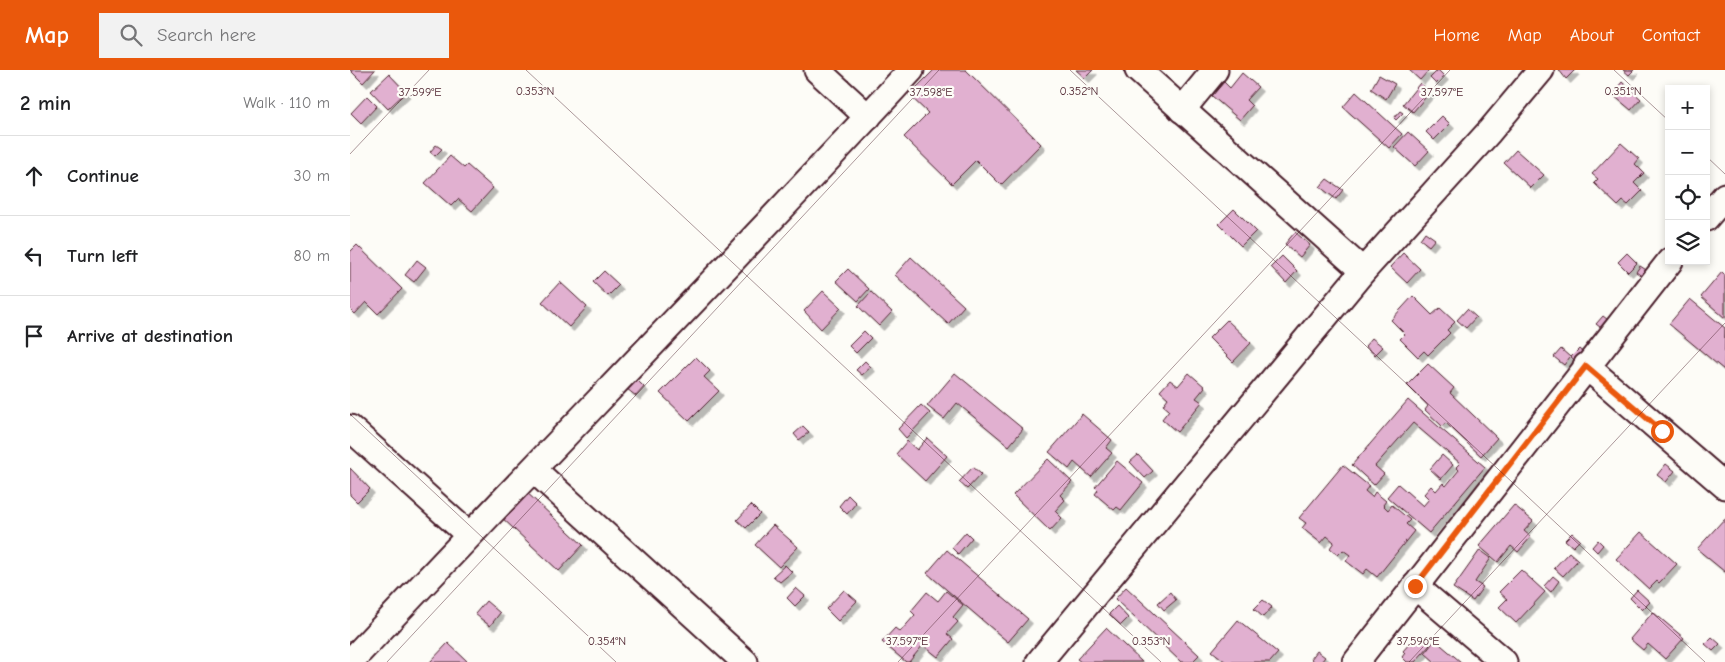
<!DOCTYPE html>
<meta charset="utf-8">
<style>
body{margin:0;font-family:"Comic Neue",sans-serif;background:#f2f2f2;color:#202124}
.controls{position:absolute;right:15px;top:15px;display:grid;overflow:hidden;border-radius:0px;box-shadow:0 2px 8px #0003}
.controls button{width:45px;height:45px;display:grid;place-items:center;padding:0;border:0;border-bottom:1px solid #e0e0e0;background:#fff;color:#202124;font:25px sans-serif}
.stop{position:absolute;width:15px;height:15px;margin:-11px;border:4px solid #ea580c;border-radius:50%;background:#fff}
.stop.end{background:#ea580c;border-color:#fff;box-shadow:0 1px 5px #0008}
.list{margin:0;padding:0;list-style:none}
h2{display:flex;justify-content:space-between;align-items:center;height:65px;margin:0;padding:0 20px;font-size:21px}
h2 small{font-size:16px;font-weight:400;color:#757577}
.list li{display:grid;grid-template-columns:32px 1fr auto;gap:15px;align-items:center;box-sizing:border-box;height:80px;padding:0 20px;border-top:1px solid #e0e0e0}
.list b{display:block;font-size:19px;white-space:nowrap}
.list em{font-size:16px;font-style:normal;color:#757577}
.icon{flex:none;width:28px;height:28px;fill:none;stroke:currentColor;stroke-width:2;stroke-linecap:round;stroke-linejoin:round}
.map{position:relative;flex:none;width:1375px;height:592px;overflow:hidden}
header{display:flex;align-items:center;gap:30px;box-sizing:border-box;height:70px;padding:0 25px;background:#ea580c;color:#fff}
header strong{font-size:24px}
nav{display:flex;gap:28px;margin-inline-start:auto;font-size:18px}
.search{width:350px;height:45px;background:#f2f2f2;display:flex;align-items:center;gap:12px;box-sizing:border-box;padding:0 18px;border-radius:0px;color:#757577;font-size:19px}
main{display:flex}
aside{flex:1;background:#fff}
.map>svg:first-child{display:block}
.building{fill:#e1b0d0;stroke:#4a1f2b;filter:url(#shadow)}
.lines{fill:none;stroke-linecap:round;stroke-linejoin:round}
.street-casing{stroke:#4a1f2b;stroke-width:29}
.street{stroke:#fdfcf7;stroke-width:25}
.route{stroke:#ea580c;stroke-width:6}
.ticks{fill:none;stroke:#4a1f2b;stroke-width:1;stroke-opacity:0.45}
.ticks-label{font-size:12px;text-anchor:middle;fill:#4a1f2b;stroke:#fdfcf7;stroke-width:4.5;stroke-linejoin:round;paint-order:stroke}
</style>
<header>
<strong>Map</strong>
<div class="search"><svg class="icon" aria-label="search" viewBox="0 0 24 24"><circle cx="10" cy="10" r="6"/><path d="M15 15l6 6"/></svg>Search here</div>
<nav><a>Home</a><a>Map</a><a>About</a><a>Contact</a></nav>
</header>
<main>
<aside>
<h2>2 min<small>Walk · 110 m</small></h2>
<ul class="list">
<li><svg class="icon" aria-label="ahead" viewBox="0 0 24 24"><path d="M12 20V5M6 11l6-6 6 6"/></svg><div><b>Continue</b></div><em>30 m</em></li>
<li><svg class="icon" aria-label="left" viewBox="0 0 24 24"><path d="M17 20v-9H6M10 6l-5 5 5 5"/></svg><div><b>Turn left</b></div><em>80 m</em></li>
<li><svg class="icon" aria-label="arrive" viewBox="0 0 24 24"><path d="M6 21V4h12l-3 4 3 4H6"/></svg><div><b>Arrive at destination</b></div></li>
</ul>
</aside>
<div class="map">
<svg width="1375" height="592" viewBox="0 0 1375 592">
<defs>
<filter id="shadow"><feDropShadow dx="4.5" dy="4.5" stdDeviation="0" flood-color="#0004"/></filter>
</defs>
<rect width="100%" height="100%" fill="#fdfcf7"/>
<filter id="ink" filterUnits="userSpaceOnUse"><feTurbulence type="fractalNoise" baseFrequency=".02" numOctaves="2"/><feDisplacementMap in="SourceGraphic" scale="10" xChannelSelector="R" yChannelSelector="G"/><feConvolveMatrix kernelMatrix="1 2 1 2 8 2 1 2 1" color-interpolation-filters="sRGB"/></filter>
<g filter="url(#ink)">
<g class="building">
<polygon points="0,0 25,0 13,13"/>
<polygon points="584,0 616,0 691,74 651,115 626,90 602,114 554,67 578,43 559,25"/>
<polygon points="726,0 743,0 735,8"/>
<polygon points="1059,0 1079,0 1070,10"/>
<polygon points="1088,0 1094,6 1086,14 1080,8"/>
<polygon points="1209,0 1225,0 1216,9"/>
<polygon points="1273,0 1284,0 1279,5"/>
<polygon points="892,3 908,17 896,30 902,36 890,50 862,26 874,12 880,18"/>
<polygon points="39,4 56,22 38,39 21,21"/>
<polygon points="1029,5 1045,14 1036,29 1021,19"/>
<polygon points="1272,12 1291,29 1281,40 1262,24"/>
<polygon points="1070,13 1080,22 1063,42 1053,34"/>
<polygon points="1006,22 1052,64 1039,78 993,37"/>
<polygon points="17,26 27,36 11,53 1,43"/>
<polygon points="1050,41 1053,43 1046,50 1044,48"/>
<polygon points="1092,46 1100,54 1084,70 1076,62"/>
<polygon points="1058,62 1079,81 1065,96 1044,77"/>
<polygon points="1271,73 1289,89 1285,94 1294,103 1284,113 1292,121 1278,135 1273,131 1268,136 1244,113 1248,109 1242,104"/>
<polygon points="86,75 92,79 85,86 80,82"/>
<polygon points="1166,80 1194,105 1181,118 1154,93"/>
<polygon points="100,86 114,98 117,95 143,118 122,141 108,129 101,136 75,113"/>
<polygon points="977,109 993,120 986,129 970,117"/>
<polygon points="884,139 906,161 891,176 869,154"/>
<polygon points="945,162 960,175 950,187 935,174"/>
<polygon points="1075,162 1085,169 1079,176 1070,169"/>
<polygon points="7,175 52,219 28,244 16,232 5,244 0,239 0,182"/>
<polygon points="1053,183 1070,199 1057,213 1040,197"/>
<polygon points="1277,183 1287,193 1278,202 1268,192"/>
<polygon points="932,186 947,201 936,213 921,197"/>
<polygon points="561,187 614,236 598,254 545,205"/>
<polygon points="67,190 76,197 64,212 55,205"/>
<polygon points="1290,196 1298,201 1293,207 1286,202"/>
<polygon points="498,199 519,219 508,231 486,211"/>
<polygon points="254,201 269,215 258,226 243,212"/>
<polygon points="1372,202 1375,205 1375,248 1351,227"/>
<polygon points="210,212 237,237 219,257 192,232"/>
<polygon points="473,221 491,238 471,259 454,241"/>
<polygon points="521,222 542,242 529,256 508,236"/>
<polygon points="1063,226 1082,245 1090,238 1105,252 1097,260 1100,263 1078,285 1074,281 1068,287 1050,269 1055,264 1041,250"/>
<polygon points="1340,229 1375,258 1374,300 1319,254"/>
<polygon points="1117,239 1126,247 1116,258 1107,250"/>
<polygon points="1253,246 1262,253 1255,261 1246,254"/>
<polygon points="877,250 901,273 883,292 859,268"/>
<polygon points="514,261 521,268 506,283 499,276"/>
<polygon points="1022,268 1033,277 1025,285 1015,276"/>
<polygon points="1211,279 1220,287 1214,295 1204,287"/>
<polygon points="1229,279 1235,284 1228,293 1221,287"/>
<polygon points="346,287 360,301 354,307 369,321 339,351 310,323"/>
<polygon points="515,291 521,297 512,305 506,300"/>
<polygon points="1078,294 1104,318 1100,323 1147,368 1131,386 1096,353 1092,356 1075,340 1078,336 1057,315"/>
<polygon points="605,303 673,359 659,376 607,333 594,349 577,336"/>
<polygon points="839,303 855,317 846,328 852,332 827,362 812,349 819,340 813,335 818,328 810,321 820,310 828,316"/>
<polygon points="286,309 294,317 286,326 277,319"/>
<polygon points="1058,330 1135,397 1079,463 1037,427 1048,414 1073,436 1079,429 1074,424 1081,416 1086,421 1093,413 1096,416 1109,400 1106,397 1110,393 1063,353 1025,396 1034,404 1024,415 1002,395"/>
<polygon points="571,335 580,343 556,368 548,359"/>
<polygon points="732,344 762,370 756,378 762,383 741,407 724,392 719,399 699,382"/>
<polygon points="453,356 459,362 449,370 444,364"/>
<polygon points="577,368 597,386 575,411 546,384 557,371 567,380"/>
<polygon points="788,385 803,401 795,408 780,392"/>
<polygon points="1092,385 1103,395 1091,409 1080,399"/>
<polygon points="698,389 722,412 710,425 715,430 705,441 712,448 700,461 663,425"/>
<polygon points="767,391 793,413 771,440 767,437 764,440 745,424 748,420 745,417"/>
<polygon points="1316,394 1325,401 1316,412 1307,405"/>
<polygon points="993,395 1019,416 1015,421 1022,427 1025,422 1036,431 1033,435 1038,440 1042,435 1060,450 1056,454 1064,461 1027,507 1017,499 1013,504 996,491 1000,485 993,480 988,485 980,478 984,472 977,466 971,473 952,458 956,453 949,448"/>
<polygon points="623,397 631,404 617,419 609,412"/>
<polygon points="0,398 20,419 7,432 0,425"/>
<polygon points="173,419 233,475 209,501 149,445"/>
<polygon points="498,425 506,433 497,444 489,436"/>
<polygon points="401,435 410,444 396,458 387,450"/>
<polygon points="1164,435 1183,451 1174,461 1181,467 1168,482 1161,476 1148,492 1129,476"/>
<polygon points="1375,448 1375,502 1347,479"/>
<polygon points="423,455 448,477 429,497 405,475"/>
<polygon points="616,462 622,468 608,484 602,478"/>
<polygon points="1291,462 1327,494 1309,513 1307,511 1299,519 1266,489"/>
<polygon points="1222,463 1230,470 1223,477 1215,470"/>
<polygon points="1248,470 1253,475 1247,482 1242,477"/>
<polygon points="597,480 678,549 658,572 577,503"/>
<polygon points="1130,480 1141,488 1125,512 1133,517 1123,531 1103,518"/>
<polygon points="1219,482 1228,490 1213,506 1204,498"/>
<polygon points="435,495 442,502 430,512 423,506"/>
<polygon points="1171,500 1195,522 1166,553 1149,537 1157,529 1149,522"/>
<polygon points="1203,506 1209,511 1201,522 1194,516"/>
<polygon points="776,517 849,585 842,592 831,592 765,529"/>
<polygon points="446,518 455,526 445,536 437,528"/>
<polygon points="494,520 507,531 488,551 476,539"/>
<polygon points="1287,520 1300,532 1292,540 1280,528"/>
<polygon points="596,521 613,535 603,547 608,552 597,564 603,569 588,587 573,575 559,592 556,592 532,572 545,558 550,562 565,545 561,541 577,522 588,531"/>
<polygon points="820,522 826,530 814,540 808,533"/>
<polygon points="913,530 922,537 913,547 904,539"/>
<polygon points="136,531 150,543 140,556 125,544"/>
<polygon points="767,536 778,548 771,555 759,544"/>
<polygon points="1303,542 1334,568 1315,589 1298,574 1293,580 1280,569"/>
<polygon points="888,550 928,583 920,592 876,592 862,581"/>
<polygon points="756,558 792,592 731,592 727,589"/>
<polygon points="1067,565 1080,575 1065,592 1057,592 1052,587 1055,583 1053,581"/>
<polygon points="1362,567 1370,574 1363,581 1355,574"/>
<polygon points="1085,570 1111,592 1085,592 1075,583"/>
<polygon points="98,573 118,592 80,592"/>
<polygon points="967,581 975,587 971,592 964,592 961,589"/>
</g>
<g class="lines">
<g class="street-casing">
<g id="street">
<polyline points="467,0 518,47"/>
<polyline points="788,0 1013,201"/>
<polyline points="832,40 865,0"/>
<polyline points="1356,148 1375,126"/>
<polyline points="1236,296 1375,416"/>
<polyline points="0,358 119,465"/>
<polyline points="184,400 395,592"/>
<polyline points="1065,516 1154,592"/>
<path d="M0,592C186,393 377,200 561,0"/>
<polyline points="689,592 1013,201 1139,62 1191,0"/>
<polyline points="1006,592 1320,191"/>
</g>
</g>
<use href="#street" class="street"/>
</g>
</g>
<g class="lines" filter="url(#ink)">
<polyline class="route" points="1065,516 1236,296 1312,361"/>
</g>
<path class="ticks" d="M176,0L811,592M720,0L1355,592M1264,0L1319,51M0,84L79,0M1356,86L1375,104M0,344L266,592M37,592L589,0M548,592L1100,0M1059,592L1375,253"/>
<g class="ticks-label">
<text x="1273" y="25">0.351°N</text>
<text x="185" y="25">0.353°N</text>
<text x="729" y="25">0.352°N</text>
<text x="70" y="26">37.599°E</text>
<text x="581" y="26">37.598°E</text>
<text x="1092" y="26">37.597°E</text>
<text x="557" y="575">37.597°E</text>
<text x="1068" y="575">37.596°E</text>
<text x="257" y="575">0.354°N</text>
<text x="801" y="575">0.353°N</text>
</g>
</svg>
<div class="controls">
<button>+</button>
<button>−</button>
<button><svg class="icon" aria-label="locate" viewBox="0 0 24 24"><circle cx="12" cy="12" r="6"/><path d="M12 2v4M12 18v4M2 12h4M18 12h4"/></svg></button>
<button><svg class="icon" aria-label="layers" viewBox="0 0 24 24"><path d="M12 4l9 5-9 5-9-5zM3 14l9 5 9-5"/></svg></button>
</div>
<div class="stop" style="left:1312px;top:361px"></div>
<div class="stop end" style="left:1065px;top:516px"></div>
</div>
</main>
